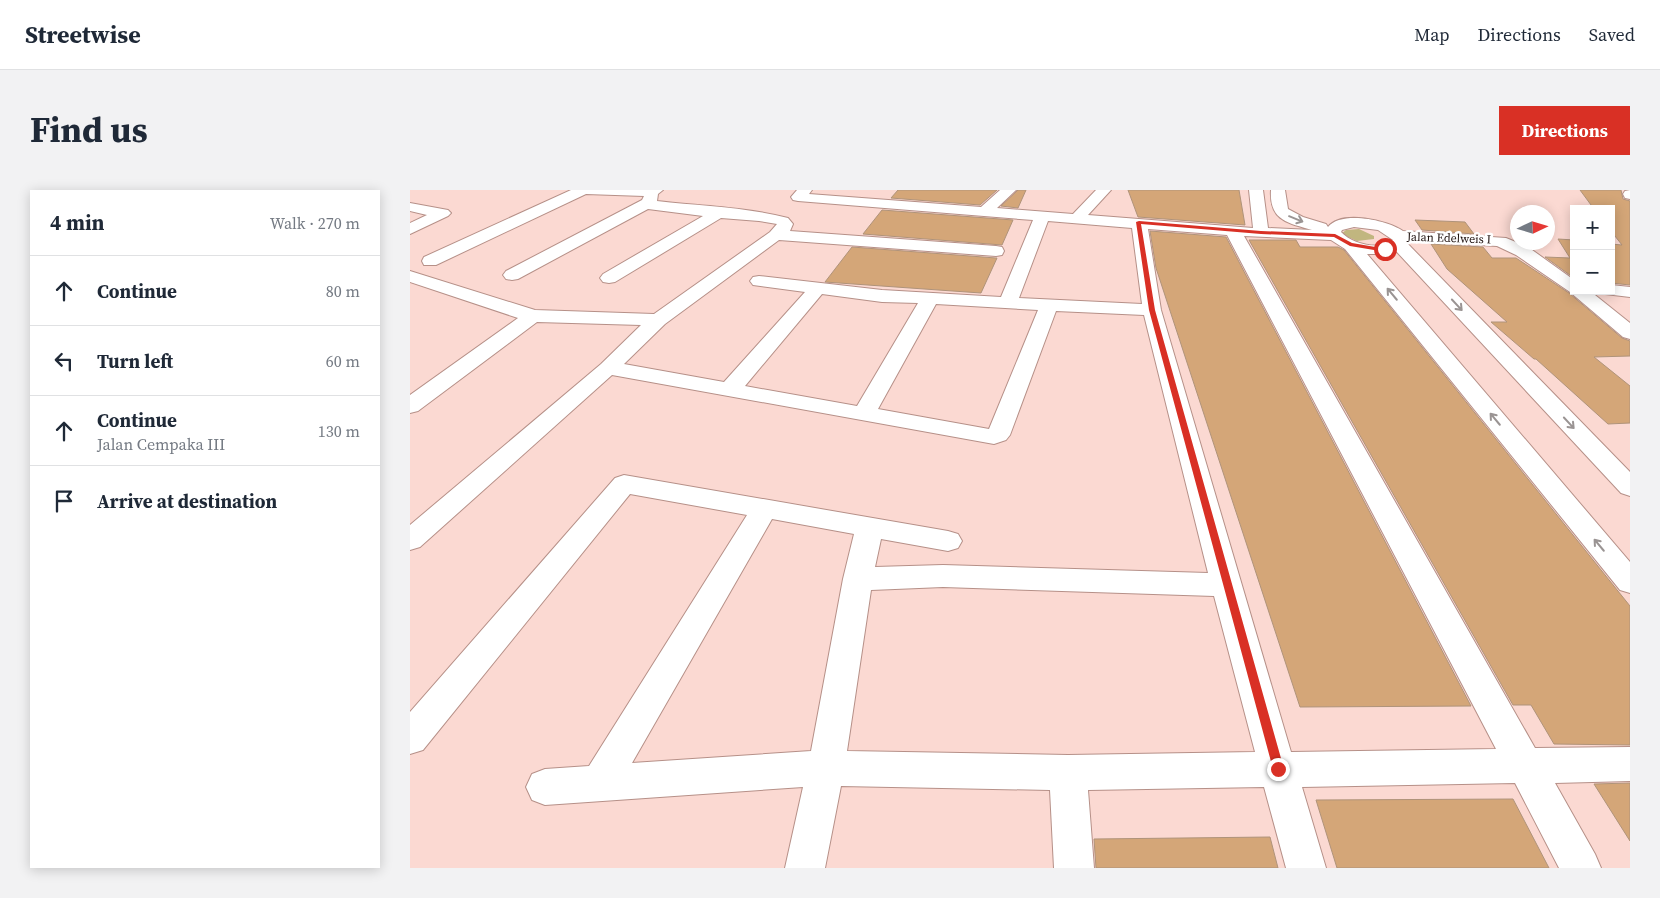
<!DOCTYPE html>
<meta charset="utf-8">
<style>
body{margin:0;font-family:"Source Serif 4",serif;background:#f2f2f3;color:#1f2937}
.controls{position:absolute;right:15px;top:15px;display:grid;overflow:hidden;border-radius:0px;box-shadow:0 2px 12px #0003}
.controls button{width:45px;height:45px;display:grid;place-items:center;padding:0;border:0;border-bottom:1px solid #e0e1e3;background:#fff;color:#1f2937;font:25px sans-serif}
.compass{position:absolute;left:1100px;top:15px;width:45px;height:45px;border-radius:50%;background:#fff;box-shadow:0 2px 12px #0003;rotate:86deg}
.stop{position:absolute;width:15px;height:15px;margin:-11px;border:4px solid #d93025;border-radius:50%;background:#fff}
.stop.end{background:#d93025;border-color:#fff;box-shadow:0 1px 5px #0008}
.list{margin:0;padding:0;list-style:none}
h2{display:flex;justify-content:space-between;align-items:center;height:65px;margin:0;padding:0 20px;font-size:21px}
h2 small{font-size:16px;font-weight:400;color:#747a83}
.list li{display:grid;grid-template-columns:32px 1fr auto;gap:15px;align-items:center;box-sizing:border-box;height:70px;padding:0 20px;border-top:1px solid #e0e1e3}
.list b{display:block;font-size:19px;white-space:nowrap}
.list p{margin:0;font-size:16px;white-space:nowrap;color:#747a83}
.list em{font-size:16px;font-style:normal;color:#747a83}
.icon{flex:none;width:28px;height:28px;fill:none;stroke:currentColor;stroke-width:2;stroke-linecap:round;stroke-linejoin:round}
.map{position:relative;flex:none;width:1220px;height:678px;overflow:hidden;border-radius:0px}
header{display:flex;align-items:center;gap:30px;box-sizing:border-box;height:70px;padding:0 25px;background:#fff;border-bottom:1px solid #e0e1e3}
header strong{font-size:24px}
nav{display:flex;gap:28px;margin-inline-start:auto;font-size:18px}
.intro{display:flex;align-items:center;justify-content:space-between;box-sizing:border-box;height:120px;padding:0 30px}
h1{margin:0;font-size:35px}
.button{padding:12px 22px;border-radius:0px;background:#d93025;color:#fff;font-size:18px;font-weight:700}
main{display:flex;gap:30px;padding:0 30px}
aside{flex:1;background:#fff;border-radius:0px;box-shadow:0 2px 12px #0003}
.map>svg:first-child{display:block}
.green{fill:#c1b67f}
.building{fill:#d4a678;stroke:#af937a}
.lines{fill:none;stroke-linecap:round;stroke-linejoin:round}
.minor-casing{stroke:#b69088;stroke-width:2}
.minor{fill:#fff;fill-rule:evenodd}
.oneway{stroke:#9a9493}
.route{fill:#d93025}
.labels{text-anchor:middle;stroke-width:5;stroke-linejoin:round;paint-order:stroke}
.far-street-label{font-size:12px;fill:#1e110e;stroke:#fff}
</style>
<header>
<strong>Streetwise</strong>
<nav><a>Map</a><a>Directions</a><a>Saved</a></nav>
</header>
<div class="intro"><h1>Find us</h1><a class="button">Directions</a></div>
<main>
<aside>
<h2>4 min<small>Walk · 270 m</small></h2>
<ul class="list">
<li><svg class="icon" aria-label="ahead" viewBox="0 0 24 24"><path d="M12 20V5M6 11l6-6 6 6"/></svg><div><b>Continue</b></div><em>80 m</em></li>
<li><svg class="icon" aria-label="left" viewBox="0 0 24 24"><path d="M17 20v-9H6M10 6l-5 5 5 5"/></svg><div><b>Turn left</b></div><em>60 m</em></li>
<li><svg class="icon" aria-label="ahead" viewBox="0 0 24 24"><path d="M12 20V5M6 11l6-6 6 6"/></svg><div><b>Continue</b><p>Jalan Cempaka III</p></div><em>130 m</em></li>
<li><svg class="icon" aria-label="arrive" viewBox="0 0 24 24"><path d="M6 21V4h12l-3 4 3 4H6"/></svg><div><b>Arrive at destination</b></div></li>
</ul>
</aside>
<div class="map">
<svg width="1220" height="678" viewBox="0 0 1220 678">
<rect width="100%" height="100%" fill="#fbd9d2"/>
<polygon class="green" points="949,39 964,46 964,49 947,51 931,44 936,40"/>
<g class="building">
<polygon points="488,0 587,0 570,15 481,8"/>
<polygon points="608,0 616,0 608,18 591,16"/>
<polygon points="718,0 829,0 835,35 728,27"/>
<polygon points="1170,0 1211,0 1213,9 1220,11 1220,95 1201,93 1201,54 1212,55 1201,41 1201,19 1184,19"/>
<polygon points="472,20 603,30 592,55 453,44"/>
<polygon points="1005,30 1055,32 1064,44 1012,40"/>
<polygon points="740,41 816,47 1061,516 890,517 746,78"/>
<polygon points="1148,49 1164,50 1164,88 1135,67 1160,68"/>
<polygon points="839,50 886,50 890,57 928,57 934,60 1220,416 1220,555 1144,554 1121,515 1103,515"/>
<polygon points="1021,54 1073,57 1082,68 1106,68 1159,103 1212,148 1220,151 1220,166 1184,167 1220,196 1220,233 1198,234 1126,169 1124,169 1081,132 1097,132 1037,79"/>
<polygon points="442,57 586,68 587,68 571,103 415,92"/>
<polygon points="1220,593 1220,651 1184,594"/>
<polygon points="1103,609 1139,678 927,678 906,610"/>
<polygon points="860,647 868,678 686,678 684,649"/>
</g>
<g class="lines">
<g class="minor-casing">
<g id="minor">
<path d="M161,0H253L248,4L247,11C290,16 336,17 378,28L383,34L380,41L586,56L592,57L594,61L592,65L586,66L369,50L255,134L214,174L314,192L395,102L343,95L340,91L343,87L349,86L472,100L591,107L623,30L388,11L383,10L381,7L387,0H402L399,4L571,17L590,0H606L587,18L663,24L686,0H701L678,25L843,38L839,0H853L858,38L902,40C877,33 859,30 861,0H875L878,19L893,27L916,34L918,37C931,20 978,30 993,41L1096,48L1118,57L1164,90V101H1180L1220,133V149L1213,147L1160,102L1106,65L1087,56L998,51L997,53L1220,282V306L1211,303L986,61L973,64H957L1220,372V403L1210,400L935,59L921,50L834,46L1125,558L1220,557V591L1145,593L1185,664L1191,678H1149L1105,593L892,597L916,678H876L854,597L678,600L684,678H644L640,600L431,596L415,678H375L393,597L135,615L122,610L116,597L122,584L135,579L179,576L337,325L220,304L13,560L0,564V522L205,288L214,285L538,341L548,344L552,351L548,358L538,361L471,349L465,377L533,375L798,383L734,125L646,121L600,245L596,250L584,254L202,185L10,357L0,360V335L191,174L231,135L127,132L8,221L0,223V205L108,128L0,92V81L125,120L244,124L360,42L367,34L349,31L311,28L205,92L199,93L193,92L190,88L193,84L293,26L238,19L108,89L102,90L96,89L93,85L96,81L232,10L234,6L176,4L26,75H14L12,71L14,67ZM638,31L722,38L732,114L609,108ZM944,37L968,40L983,50C970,61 942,54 931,42L932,40ZM738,39L817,45L1086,559L881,562L751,120ZM412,104L472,112L508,113L447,216L335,196ZM526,114L628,120L579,239L468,219ZM362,329L444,344L433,389L401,561L222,573ZM533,397L804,406L845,562L658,565L437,561L461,400Z"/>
<polygon points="1220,0 1220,9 1215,8 1213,4 1215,1"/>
<polygon points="0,13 38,20 41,23 38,26 0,44 0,33 17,25 0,21"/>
<polygon points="1201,95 1220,97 1220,107 1195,104 1193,101 1201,101"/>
</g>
</g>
<use href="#minor" class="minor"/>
</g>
<defs><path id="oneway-shaft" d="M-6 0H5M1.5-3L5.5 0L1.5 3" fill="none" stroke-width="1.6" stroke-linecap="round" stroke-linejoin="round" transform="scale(1.25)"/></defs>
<g class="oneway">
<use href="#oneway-shaft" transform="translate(886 29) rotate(22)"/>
<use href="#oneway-shaft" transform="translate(982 104) rotate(-130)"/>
<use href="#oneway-shaft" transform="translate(1047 115) rotate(47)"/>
<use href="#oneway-shaft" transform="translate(1085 229) rotate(-130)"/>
<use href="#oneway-shaft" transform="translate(1159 233) rotate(47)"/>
<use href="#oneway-shaft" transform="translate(1189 355) rotate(-130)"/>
</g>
<polygon class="route" points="729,31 851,41 925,44 942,53 977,59 964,60 940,56 924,47 851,44 731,34 745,120 874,579 872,583 868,584 864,583 863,579 739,120 726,32"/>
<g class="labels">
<g class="far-street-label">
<text transform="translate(1039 48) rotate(2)" y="4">Jalan Edelweis I</text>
</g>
</g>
</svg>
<div class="controls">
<button>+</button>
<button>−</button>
</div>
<svg class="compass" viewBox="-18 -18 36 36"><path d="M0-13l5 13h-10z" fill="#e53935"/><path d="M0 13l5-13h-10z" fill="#747a83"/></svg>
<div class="stop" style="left:975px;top:59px"></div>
<div class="stop end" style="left:868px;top:579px"></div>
</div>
</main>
